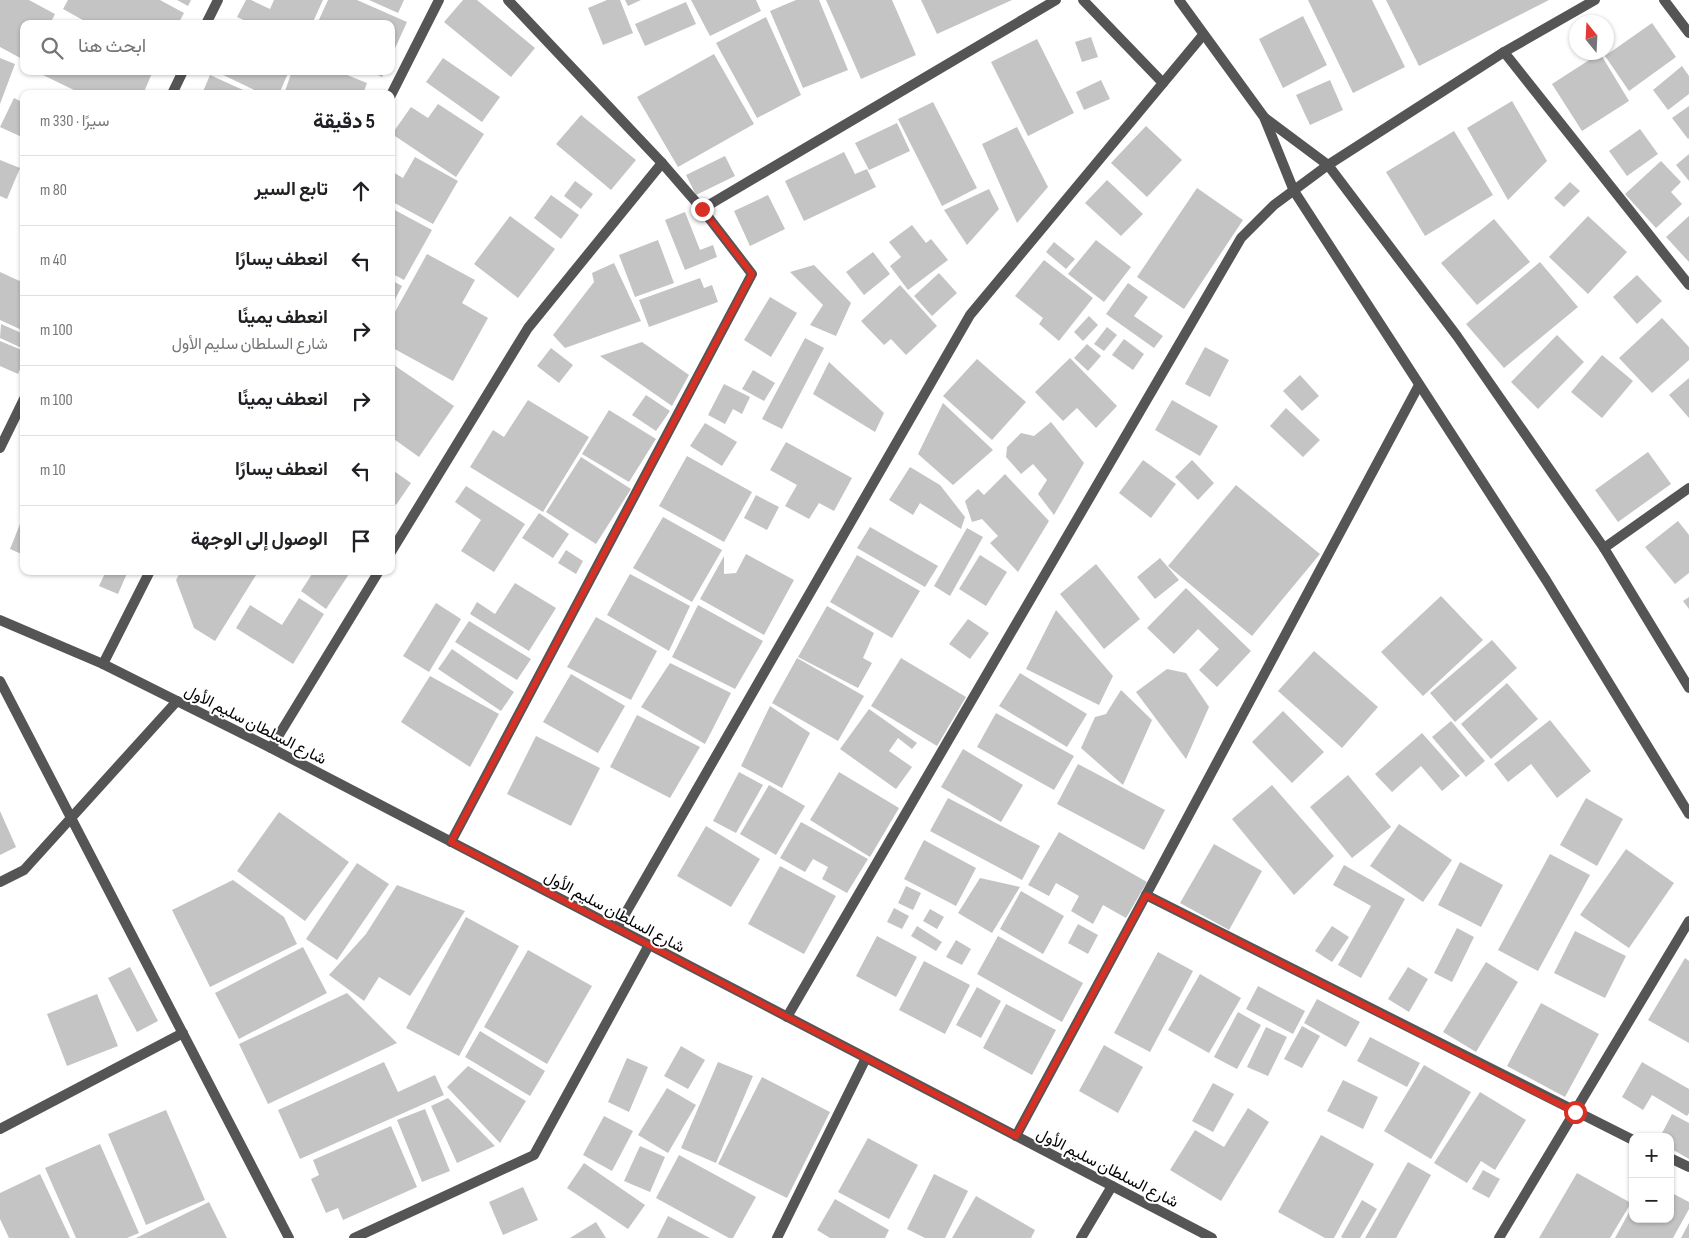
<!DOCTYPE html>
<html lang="ar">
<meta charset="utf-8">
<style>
body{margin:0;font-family:"Sofia Sans Condensed",Vazirmatn,sans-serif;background:#f6f6f6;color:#202124;direction:rtl}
.controls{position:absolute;right:15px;bottom:15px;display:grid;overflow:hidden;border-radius:10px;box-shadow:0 1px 4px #0004}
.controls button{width:45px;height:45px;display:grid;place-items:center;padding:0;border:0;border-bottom:1px solid #e0e0e0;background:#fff;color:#202124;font:25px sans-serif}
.compass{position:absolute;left:1569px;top:15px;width:45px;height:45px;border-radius:50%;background:#fff;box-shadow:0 1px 4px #0004;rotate:342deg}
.stop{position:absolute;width:15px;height:15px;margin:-11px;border:4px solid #d93025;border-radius:50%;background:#fff}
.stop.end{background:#d93025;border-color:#fff;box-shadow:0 1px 5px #0008}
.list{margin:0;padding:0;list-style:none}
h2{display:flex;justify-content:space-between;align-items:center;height:65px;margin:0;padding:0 20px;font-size:21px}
h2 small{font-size:16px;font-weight:400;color:#757577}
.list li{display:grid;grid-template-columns:32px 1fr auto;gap:15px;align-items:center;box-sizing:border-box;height:70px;padding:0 20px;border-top:1px solid #e0e0e0}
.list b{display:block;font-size:19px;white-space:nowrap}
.list p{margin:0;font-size:16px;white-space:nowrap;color:#757577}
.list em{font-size:16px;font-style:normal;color:#757577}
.icon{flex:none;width:28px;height:28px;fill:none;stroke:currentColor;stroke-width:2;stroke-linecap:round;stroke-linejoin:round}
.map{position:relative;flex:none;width:1689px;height:1238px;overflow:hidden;direction:ltr}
.search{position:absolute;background:#fff;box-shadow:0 1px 4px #0004;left:20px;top:20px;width:375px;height:55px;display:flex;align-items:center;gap:12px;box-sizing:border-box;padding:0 18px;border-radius:10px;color:#757577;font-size:19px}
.panel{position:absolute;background:#fff;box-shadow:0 1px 4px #0004;left:20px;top:90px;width:375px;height:485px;border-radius:10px;direction:rtl}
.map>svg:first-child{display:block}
.building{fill:#c4c4c4}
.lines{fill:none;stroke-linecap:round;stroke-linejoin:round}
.minor{stroke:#555;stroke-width:10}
.tertiary{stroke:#555;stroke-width:10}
.route{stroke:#d93025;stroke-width:6}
.labels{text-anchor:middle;stroke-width:4;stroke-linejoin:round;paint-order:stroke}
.street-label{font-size:16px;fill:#000;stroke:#fff}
</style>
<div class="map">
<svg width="1689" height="1238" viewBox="0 0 1689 1238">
<rect width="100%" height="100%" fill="#fff"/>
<g class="building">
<polygon points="0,0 29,0 55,14 50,24 24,24 24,60 0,47"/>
<polygon points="68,0 160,0 184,13 178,24 90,24 63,9"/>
<polygon points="177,0 191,0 188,6"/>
<polygon points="246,0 251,0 270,9 274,0 323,0 312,24 252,24 237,17"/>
<polygon points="328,0 357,0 407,22 391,57 391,24 317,24"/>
<polygon points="369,0 404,0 398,13"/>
<polygon points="463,0 477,0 535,48 511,77 444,22"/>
<polygon points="607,0 620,0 633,33 603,45 588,8"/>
<polygon points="625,0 641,0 628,6"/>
<polygon points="691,0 756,0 761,11 710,36"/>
<polygon points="796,0 819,0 848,70 803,88 770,11"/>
<polygon points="826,0 892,0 916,55 861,79"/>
<polygon points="921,0 1012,0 937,34"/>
<polygon points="1308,0 1372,0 1405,67 1353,93"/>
<polygon points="1386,0 1549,0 1419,66"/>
<polygon points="686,2 696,24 645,46 635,24"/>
<polygon points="1303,16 1327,65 1283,88 1259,39"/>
<polygon points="766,17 801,95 757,118 716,43"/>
<polygon points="1652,23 1676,57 1629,91 1605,56"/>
<polygon points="1091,37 1098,57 1082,62 1075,42"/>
<polygon points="1037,39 1074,113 1028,136 991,62"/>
<polygon points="1600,53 1629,101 1582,131 1552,84"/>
<polygon points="714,54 754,124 678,167 637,97"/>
<polygon points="0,58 15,64 0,104"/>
<polygon points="443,58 500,97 482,122 426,82"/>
<polygon points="1682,66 1689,76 1689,94 1668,110 1653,90"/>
<polygon points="45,71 153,71 143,94 82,94 43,75"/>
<polygon points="215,71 289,71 279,94 263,94"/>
<polygon points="292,71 337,71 367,83 363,94 284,94"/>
<polygon points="369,71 385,71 382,77"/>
<polygon points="210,75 252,94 202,94"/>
<polygon points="1101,80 1110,99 1084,110 1076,92"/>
<polygon points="1330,80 1343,110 1310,125 1296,95"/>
<polygon points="14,98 24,103 24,138 0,127"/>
<polygon points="1512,101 1547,161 1508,200 1467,128"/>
<polygon points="933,102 977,188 942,206 898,119"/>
<polygon points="438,104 484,134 456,177 392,134 411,107 428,118"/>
<polygon points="1689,106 1689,138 1688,139 1672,118"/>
<polygon points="581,115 636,160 611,190 556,144"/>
<polygon points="897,123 910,151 869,170 855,143"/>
<polygon points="1146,126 1182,160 1147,197 1111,163"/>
<polygon points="1017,127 1048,187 1017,223 982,144"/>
<polygon points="1640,129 1658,154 1627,176 1609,151"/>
<polygon points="1454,131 1493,195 1425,236 1386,172"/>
<polygon points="844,152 855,174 867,169 876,187 804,221 785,181"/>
<polygon points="1689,154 1689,181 1676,165"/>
<polygon points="725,156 735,176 696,195 686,175"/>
<polygon points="415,157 458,181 433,224 391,201 391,171 403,178"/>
<polygon points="0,160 20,168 7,199 0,196"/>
<polygon points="1661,161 1681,182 1671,192 1682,204 1656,228 1625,194"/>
<polygon points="1107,180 1143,214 1121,236 1085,203"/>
<polygon points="575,181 593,194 581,209 564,196"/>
<polygon points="1570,182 1580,191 1564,207 1554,198"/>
<polygon points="1197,188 1243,220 1184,309 1137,277"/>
<polygon points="989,189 999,209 967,245 944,210"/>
<polygon points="551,195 579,215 561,239 534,218"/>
<polygon points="768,195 785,229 750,246 734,211"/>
<polygon points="391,208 432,230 404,280 391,273"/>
<polygon points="685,212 700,250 713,245 717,257 685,270 665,220"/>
<polygon points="510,216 555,249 518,298 474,264"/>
<polygon points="1588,216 1627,252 1588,294 1549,257"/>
<polygon points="1689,216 1689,262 1666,237"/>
<polygon points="1494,219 1530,262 1477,305 1441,263"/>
<polygon points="912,225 926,243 931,239 948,260 908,290 890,266 901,257 889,242"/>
<polygon points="658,240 674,283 635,297 619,255"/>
<polygon points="1096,240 1131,267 1104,302 1068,274"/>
<polygon points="1054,242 1075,259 1066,269 1046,252"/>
<polygon points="873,252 890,274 864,295 846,272"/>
<polygon points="427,254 475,280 462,303 488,318 453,381 391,347 391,319"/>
<polygon points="1044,260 1093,298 1059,341 1039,324 1043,318 1015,296"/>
<polygon points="1540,262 1578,307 1504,368 1466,324"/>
<polygon points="614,263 641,321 565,348 553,335 594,282 592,273"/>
<polygon points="814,265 851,303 836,336 810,325 823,305 790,272"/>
<polygon points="0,272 24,283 24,331 0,320"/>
<polygon points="939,273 957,293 932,316 914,296"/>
<polygon points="1637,275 1662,301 1637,324 1613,297"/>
<polygon points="700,278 704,288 712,285 718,302 649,327 639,300"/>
<polygon points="391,280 402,286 391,307"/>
<polygon points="1128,283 1148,297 1134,316 1163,336 1154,348 1106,314"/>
<polygon points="900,285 937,326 906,355 891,339 884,345 861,321"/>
<polygon points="770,297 797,313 771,357 744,340"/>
<polygon points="1089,316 1098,325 1083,341 1074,332"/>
<polygon points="1662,318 1689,347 1689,360 1652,393 1619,358"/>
<polygon points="1,324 24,334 24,349 0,338"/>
<polygon points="1107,327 1117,335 1104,351 1094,344"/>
<polygon points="1557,335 1584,362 1538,409 1511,382"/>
<polygon points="805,338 824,348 782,429 762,419"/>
<polygon points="1124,339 1144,354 1133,370 1112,355"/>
<polygon points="0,341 24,351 24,360 18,374 0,366"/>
<polygon points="642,342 689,375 672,406 600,356"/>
<polygon points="1087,344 1101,356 1088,371 1074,358"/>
<polygon points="1205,347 1229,360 1210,397 1185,384"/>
<polygon points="551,348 573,365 559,383 537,366"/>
<polygon points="1602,355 1633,381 1602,418 1571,392"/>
<polygon points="1070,358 1117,406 1096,428 1077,408 1063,421 1035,392"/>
<polygon points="977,359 1026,402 992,440 943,396"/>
<polygon points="829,362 884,413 875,432 813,394"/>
<polygon points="391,363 454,406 419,457 391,437"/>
<polygon points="753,370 775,383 764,401 742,389"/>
<polygon points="1300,375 1319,396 1302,411 1283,391"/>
<polygon points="1689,378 1689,418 1669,395"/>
<polygon points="724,384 750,397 742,414 733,409 725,424 708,415"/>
<polygon points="646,395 670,411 656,431 632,415"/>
<polygon points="528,400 589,437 543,512 470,467 493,430 504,437"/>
<polygon points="1172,400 1218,426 1200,456 1155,430"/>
<polygon points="943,403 993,450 953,485 918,454"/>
<polygon points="1286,408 1320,440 1303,457 1270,426"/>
<polygon points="609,410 656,439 629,482 582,454"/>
<polygon points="1051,422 1084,463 1054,515 1038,494 1047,480 1033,464 1021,474 1006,457 1007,447 1021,433 1034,436"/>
<polygon points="705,423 737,442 722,466 690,446"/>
<polygon points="786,442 852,478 834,511 819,503 809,519 785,506 797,485 770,470"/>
<polygon points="1648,452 1671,484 1618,522 1595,490"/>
<polygon points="687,456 752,492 724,542 659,506"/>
<polygon points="581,457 631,489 596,544 546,512"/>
<polygon points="1143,460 1176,484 1151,518 1119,493"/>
<polygon points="1192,460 1214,483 1198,500 1175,477"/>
<polygon points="910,467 940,485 965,517 961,529 920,503 913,515 889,500"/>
<polygon points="391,469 411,483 396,505 391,501"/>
<polygon points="1005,474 1049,521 1018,572 990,543 998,536 982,519 972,522 965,501 978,489 984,495"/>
<polygon points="1236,485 1320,554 1252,636 1168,566"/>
<polygon points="466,486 525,524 494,572 461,551 481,520 455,502"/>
<polygon points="756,495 779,507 767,530 744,518"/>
<polygon points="539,513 569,534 553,558 522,538"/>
<polygon points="663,517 722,550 692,602 633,568"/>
<polygon points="1678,521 1689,535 1689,573 1675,584 1645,547"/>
<polygon points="20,524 24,525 24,555 10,549"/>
<polygon points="870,527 938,566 925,587 857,548"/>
<polygon points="967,528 983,537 950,596 934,586"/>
<polygon points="566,550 583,561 576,574 558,563"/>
<polygon points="746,554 794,580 764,635 700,599 724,556 724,574 736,573"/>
<polygon points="857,555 920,591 892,638 830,602"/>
<polygon points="980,555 1007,572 986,606 959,589"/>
<polygon points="1160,558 1179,580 1155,599 1137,577"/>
<polygon points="1096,564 1140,619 1104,649 1060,594"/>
<polygon points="106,571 128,571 118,594 99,586"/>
<polygon points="181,571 249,571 256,575 215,641 194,628 176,580"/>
<polygon points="314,571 351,571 326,609 301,591"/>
<polygon points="630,574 690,606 669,651 607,615"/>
<polygon points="515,583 556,608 529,651 470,614 477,602 495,614"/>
<polygon points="1186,588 1251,651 1217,687 1199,670 1219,649 1198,629 1174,654 1147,628"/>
<polygon points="1441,596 1483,640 1423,696 1381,652"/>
<polygon points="1689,597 1689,609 1683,601"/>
<polygon points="299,598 324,614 293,664 236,628 250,605 282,625"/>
<polygon points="436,603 461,619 429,672 403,656"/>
<polygon points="698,605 763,641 735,689 672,657"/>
<polygon points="827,606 874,633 863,658 872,663 858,688 798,657"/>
<polygon points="1056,610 1113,676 1099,705 1026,669"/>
<polygon points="596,617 657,651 631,700 567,667"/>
<polygon points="968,619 989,633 970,659 949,644"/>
<polygon points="469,621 531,659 517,680 455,642"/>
<polygon points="1492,640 1517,668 1455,722 1430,693"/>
<polygon points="452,649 514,692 501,711 438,669"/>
<polygon points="1314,651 1378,707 1342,748 1278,691"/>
<polygon points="797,658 864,696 838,741 772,703"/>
<polygon points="901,658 966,697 937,746 871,706"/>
<polygon points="670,663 731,693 705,744 641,707"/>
<polygon points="1167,669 1186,673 1209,707 1186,759 1136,692"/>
<polygon points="1020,673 1087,714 1067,747 999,706"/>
<polygon points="571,674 625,706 598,753 543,722"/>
<polygon points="430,676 499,714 470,767 401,722"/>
<polygon points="1507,683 1538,719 1491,759 1461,724"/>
<polygon points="1121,690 1152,720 1123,785 1081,748 1095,717 1106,714"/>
<polygon points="770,706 810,733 782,788 741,766"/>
<polygon points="869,709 917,743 912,749 898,738 889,751 912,767 896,789 840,749"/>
<polygon points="1283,711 1324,752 1292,783 1252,742"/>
<polygon points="996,713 1074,756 1054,790 977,747"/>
<polygon points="637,715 700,747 670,798 610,767"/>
<polygon points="1550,720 1591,771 1557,798 1531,764 1508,782 1494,764"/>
<polygon points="1451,721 1485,761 1466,777 1432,737"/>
<polygon points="1422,733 1460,776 1442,791 1421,766 1392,792 1375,774"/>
<polygon points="536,736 600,768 571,826 507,794"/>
<polygon points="963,749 1023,785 1001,822 941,787"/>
<polygon points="1078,764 1165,810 1144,850 1057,804"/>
<polygon points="739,772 763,785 736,833 713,821"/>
<polygon points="839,772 899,808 870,857 810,820"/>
<polygon points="1348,775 1391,827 1352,858 1310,807"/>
<polygon points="769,785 805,806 776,855 740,834"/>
<polygon points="1272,785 1334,856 1294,895 1232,819"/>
<polygon points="948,798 1040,846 1022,880 930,831"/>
<polygon points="1586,798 1623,819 1597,866 1560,845"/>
<polygon points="0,811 16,847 0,855"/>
<polygon points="279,812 349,862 305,921 237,871"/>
<polygon points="801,822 868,859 847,893 822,879 828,867 813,859 805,872 780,858"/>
<polygon points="1399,824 1452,860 1423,902 1370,866"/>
<polygon points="706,826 760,859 731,907 677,876"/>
<polygon points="1059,832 1147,882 1126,918 1103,905 1093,924 1071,911 1079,896 1056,883 1049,896 1028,885"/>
<polygon points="924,840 976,868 956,906 904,879"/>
<polygon points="1214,844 1262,871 1229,930 1180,903"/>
<polygon points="1626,849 1674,883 1629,948 1580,915"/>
<polygon points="1550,854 1590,875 1538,971 1498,950"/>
<polygon points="1460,862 1503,885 1481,927 1438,905"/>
<polygon points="357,863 389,884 337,960 306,939"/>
<polygon points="1344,865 1405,899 1361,978 1338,965 1371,906 1333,885"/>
<polygon points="780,866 836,896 804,954 748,924"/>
<polygon points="980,878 1020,887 992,933 958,913"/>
<polygon points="233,880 284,917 297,944 210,987 172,910"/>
<polygon points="397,885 465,911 410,996 379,977 364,1001 329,975 366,934"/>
<polygon points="906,886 921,893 913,910 898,903"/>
<polygon points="1021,891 1064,916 1043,954 1000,929"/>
<polygon points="894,908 909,916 902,929 887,922"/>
<polygon points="930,909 944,917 937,929 923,921"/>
<polygon points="466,917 519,946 459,1056 406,1028"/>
<polygon points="1078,924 1098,935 1088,954 1068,943"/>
<polygon points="917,926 942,942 936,951 911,936"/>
<polygon points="1332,926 1349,937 1332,962 1315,951"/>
<polygon points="1457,928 1474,937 1452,982 1434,973"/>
<polygon points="1575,931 1626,956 1605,998 1554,973"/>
<polygon points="877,936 917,957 896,997 856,976"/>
<polygon points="998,936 1083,983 1062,1022 977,974"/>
<polygon points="956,940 971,949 962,965 946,957"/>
<polygon points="303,947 327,993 239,1039 215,993"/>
<polygon points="528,950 592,986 547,1064 484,1027"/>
<polygon points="1158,952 1193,971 1150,1052 1114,1033"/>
<polygon points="1685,958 1689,961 1689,1043 1648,1020"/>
<polygon points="924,961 970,985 945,1034 899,1010"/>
<polygon points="1486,962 1518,982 1476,1052 1443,1032"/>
<polygon points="130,967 158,1021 137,1032 108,978"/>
<polygon points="1408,967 1428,979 1409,1012 1388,999"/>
<polygon points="1200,974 1241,998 1209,1053 1168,1030"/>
<polygon points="1258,986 1305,1011 1293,1034 1246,1009"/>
<polygon points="977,987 1001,1001 981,1038 956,1025"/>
<polygon points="347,993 397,1043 268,1104 239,1044"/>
<polygon points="97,994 118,1046 67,1066 47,1014"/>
<polygon points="1317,999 1360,1022 1346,1047 1304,1023"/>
<polygon points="1541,1003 1599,1034 1565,1097 1507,1066"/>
<polygon points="1006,1004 1056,1030 1032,1075 983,1048"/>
<polygon points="1238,1012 1261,1025 1237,1069 1214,1057"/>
<polygon points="1302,1026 1320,1036 1302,1068 1284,1059"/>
<polygon points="1266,1027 1287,1037 1268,1076 1247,1067"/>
<polygon points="480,1031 545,1071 530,1096 465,1057"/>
<polygon points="1370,1037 1420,1063 1407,1087 1357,1061"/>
<polygon points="1104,1045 1143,1067 1118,1113 1079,1091"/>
<polygon points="681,1046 705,1060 688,1089 664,1076"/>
<polygon points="627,1058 648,1067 629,1112 608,1102"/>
<polygon points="384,1062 398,1092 435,1075 444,1095 300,1159 278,1110"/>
<polygon points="718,1062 753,1076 716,1163 681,1148"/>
<polygon points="1642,1062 1689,1089 1689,1113 1687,1116 1652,1095 1643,1110 1622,1097"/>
<polygon points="1424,1065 1471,1092 1431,1159 1384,1131"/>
<polygon points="468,1066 526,1101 500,1143 447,1087"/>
<polygon points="762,1077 830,1112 787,1198 718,1164"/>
<polygon points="1343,1080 1378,1097 1363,1129 1327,1111"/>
<polygon points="1213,1083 1234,1094 1213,1132 1192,1121"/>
<polygon points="667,1088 696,1105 668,1153 638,1135"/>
<polygon points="1480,1092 1526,1120 1495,1170 1481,1161 1467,1183 1434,1163"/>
<polygon points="448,1098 495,1146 457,1163 431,1106"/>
<polygon points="1248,1108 1269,1122 1221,1201 1170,1170 1195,1130 1224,1147"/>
<polygon points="425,1109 450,1171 422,1182 397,1120"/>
<polygon points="166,1110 205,1200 146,1225 108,1134"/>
<polygon points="1672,1114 1689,1123 1689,1159 1670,1148 1670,1137 1660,1137"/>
<polygon points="604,1116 633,1131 612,1171 583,1155"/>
<polygon points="391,1126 417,1187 343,1220 338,1208 326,1213 311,1179 319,1175 313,1160"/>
<polygon points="1321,1135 1374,1164 1334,1238 1325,1238 1278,1212"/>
<polygon points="868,1138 918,1165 889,1219 838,1192"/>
<polygon points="100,1144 139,1233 127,1238 76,1238 45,1168"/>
<polygon points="640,1146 665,1157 650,1192 624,1181"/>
<polygon points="679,1155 756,1197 733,1238 729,1238 656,1198"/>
<polygon points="1408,1162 1431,1175 1396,1238 1365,1238"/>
<polygon points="584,1163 645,1205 628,1229 567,1188"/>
<polygon points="1483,1170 1500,1179 1489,1198 1472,1189"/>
<polygon points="1577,1173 1631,1203 1610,1238 1539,1238"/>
<polygon points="40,1174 70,1238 9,1238 0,1219 0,1193"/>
<polygon points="934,1174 968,1191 945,1238 925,1238 907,1229"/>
<polygon points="523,1187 538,1220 503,1235 489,1202"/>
<polygon points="1670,1192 1689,1202 1689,1209 1673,1238 1615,1238 1633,1205 1633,1219 1670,1219"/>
<polygon points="976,1196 1035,1230 1031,1238 952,1238"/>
<polygon points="835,1199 889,1230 885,1238 830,1238 817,1230"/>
<polygon points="1362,1200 1377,1209 1360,1238 1343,1238 1341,1237"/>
<polygon points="209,1202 227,1238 136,1238"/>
<polygon points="668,1216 710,1238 657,1238"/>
<polygon points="596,1222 606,1238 570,1238"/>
<polygon points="1689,1223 1689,1238 1681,1238"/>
</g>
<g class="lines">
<g class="minor">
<polyline points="1083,0 1163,83"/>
<polyline points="1179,0 1264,117 1294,191 1546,580 1689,814"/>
<polyline points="1664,0 1689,33"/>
<polyline points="206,24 218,0"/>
<polyline points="1504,52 1689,285"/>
<polyline points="172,94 183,71"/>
<polyline points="391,95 439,0"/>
<polyline points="1265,118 1328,165 1457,336 1604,548 1689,688"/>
<polyline points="702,209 1056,0"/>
<polyline points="0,448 24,399"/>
<polyline points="1604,548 1689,488"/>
<polyline points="391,552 528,328 662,163"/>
<polyline points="103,664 150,571"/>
<polyline points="0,681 289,1238"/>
<polyline points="271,748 379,571"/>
<polyline points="451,842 752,274 702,209 662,163 508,0"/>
<polyline points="0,882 24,870 177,701"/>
<polyline points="1146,895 1633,1140"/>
<polyline points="617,928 970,315 1203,35"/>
<polyline points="787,1017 1241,238 1274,205 1328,165 1504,52 1595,0"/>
<polyline points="0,1129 183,1033"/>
<polyline points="1016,1136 1146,895 1419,385"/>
<polyline points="1670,1158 1689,1167"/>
<polyline points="354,1238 534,1155 649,945"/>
<polyline points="777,1238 866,1058"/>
<polyline points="1081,1238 1112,1186"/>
<polyline points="1499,1238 1689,921"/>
</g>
<polyline class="tertiary" points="0,620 103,664 271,748 1212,1238"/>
</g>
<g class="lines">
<polyline class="route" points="702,209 752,274 451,842 1016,1136 1146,895 1575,1112"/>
</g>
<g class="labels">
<g class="street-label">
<text transform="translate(256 724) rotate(27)" y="6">شارع السلطان سليم الأول</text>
<text transform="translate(615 911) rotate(28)" y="6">شارع السلطان سليم الأول</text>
<text transform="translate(1108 1167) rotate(27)" y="6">شارع السلطان سليم الأول</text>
</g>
</g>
</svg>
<div class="controls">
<button>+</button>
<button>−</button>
</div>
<svg class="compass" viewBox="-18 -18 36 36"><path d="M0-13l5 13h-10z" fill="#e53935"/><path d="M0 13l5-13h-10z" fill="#757577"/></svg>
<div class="stop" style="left:1575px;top:1112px"></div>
<div class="stop end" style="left:702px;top:209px"></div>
<div class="search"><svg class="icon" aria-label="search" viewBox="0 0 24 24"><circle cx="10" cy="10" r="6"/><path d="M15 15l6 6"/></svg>ابحث هنا</div>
<section class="panel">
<h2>5 دقيقة<small>سيرًا · 330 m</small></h2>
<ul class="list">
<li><svg class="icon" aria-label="ahead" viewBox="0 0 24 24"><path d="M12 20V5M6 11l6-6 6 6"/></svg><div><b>تابع السير</b></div><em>80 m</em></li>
<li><svg class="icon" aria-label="left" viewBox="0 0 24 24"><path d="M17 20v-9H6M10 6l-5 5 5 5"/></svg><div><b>انعطف يسارًا</b></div><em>40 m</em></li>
<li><svg class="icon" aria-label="right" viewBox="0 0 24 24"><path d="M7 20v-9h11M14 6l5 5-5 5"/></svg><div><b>انعطف يمينًا</b><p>شارع السلطان سليم الأول</p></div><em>100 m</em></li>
<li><svg class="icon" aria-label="right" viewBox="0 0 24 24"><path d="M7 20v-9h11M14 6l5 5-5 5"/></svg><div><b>انعطف يمينًا</b></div><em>100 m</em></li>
<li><svg class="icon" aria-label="left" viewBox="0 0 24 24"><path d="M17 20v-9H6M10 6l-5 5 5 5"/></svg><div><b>انعطف يسارًا</b></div><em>10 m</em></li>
<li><svg class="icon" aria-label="arrive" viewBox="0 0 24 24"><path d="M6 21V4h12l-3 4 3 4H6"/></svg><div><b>الوصول إلى الوجهة</b></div></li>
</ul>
</section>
</div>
